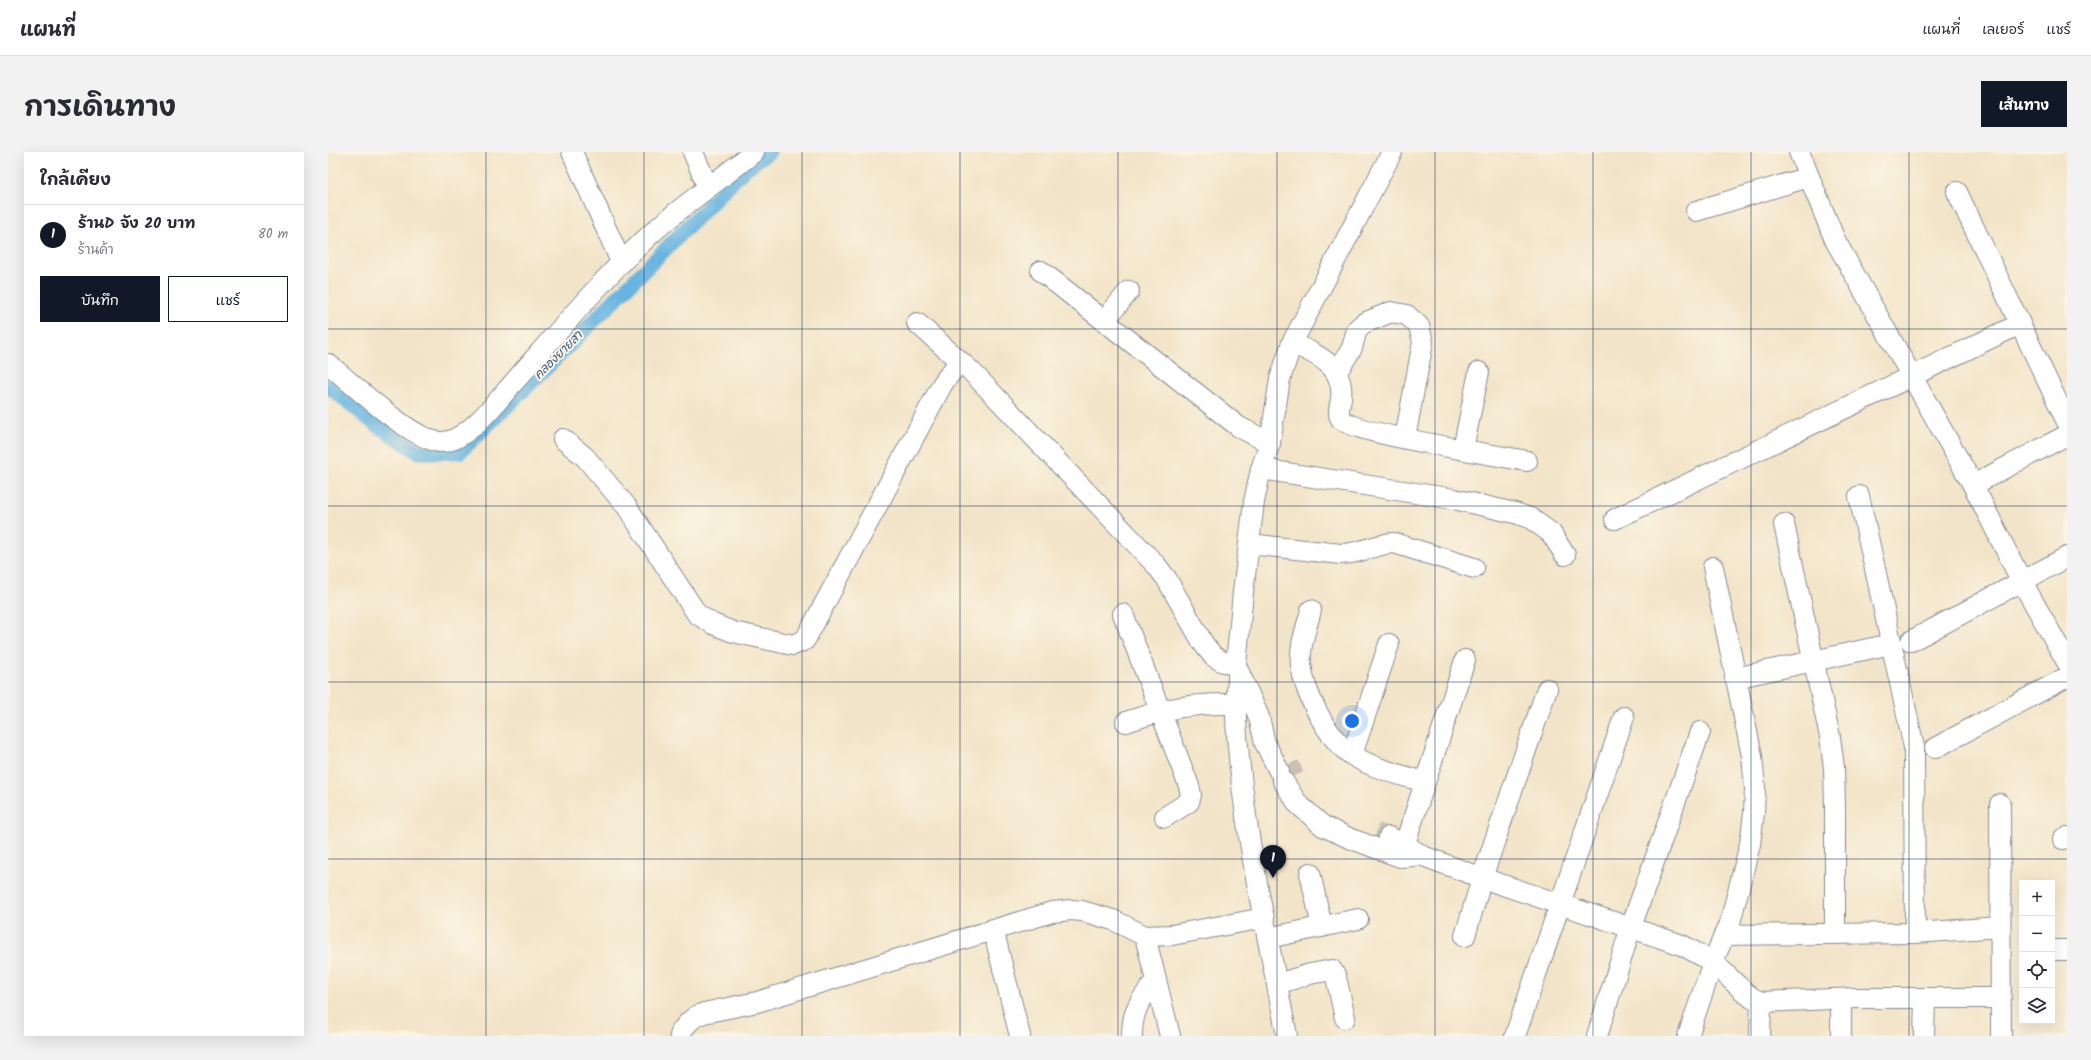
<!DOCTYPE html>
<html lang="th">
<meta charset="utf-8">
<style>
body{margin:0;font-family:Kalam,"Playpen Sans Thai",sans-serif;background:#f2f2f3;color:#2b2b33}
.controls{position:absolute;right:12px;bottom:12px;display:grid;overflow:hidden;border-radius:0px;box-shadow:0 4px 16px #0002}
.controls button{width:36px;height:36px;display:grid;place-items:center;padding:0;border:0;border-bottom:1px solid #e1e1e2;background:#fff;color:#2b2b33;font:20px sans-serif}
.you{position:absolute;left:1024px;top:569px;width:14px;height:14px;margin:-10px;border:3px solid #fff;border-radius:50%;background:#1a73e8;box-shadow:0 0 0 6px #1a73e833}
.badge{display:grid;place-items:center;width:26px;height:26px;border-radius:50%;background:#111827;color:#fff;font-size:13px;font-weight:700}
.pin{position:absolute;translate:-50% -33px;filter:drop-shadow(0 1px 2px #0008)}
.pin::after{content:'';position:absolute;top:21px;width:14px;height:12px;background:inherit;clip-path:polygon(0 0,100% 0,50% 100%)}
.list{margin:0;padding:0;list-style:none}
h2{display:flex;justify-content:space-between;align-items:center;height:52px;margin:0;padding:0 16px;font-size:17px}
h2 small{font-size:13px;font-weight:400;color:#7c7c81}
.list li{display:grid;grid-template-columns:26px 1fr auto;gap:12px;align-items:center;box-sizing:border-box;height:60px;padding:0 16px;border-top:1px solid #e1e1e2}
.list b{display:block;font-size:15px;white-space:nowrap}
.list p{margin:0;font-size:13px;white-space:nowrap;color:#7c7c81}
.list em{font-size:13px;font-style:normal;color:#7c7c81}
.actions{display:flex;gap:8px;padding:12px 16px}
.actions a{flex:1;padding:9px 0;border:1px solid #111827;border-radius:0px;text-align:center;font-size:14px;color:#111827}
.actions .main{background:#111827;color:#fff}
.icon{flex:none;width:22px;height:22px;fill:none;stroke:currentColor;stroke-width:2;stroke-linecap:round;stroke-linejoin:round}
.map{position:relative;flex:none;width:1739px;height:884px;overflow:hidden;border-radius:0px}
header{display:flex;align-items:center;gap:24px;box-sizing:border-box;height:56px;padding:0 20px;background:#fff;border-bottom:1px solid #e1e1e2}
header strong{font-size:19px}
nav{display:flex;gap:22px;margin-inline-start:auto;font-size:14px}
.intro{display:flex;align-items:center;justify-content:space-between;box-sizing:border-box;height:96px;padding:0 24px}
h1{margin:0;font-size:28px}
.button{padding:10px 18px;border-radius:0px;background:#111827;color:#fff;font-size:14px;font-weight:700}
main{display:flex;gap:24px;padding:0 24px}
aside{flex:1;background:#fff;border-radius:0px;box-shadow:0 4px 16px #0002}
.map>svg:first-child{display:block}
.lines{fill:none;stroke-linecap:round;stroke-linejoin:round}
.canal{stroke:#66b4e0;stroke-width:15}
.minor-tunnel{stroke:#c7c0b3;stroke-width:20;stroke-dasharray:20 10;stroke-linecap:butt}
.minor-casing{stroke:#868a93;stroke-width:22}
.minor{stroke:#fff;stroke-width:20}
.grid{fill:none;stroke:#1b2f5e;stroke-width:1;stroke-opacity:0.55}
.labels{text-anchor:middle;stroke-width:4;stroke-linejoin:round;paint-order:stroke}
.water-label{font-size:12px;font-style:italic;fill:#325785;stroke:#fcf5e5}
</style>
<header>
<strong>แผนที่</strong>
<nav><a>แผนที่</a><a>เลเยอร์</a><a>แชร์</a></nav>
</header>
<div class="intro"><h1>การเดินทาง</h1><a class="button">เส้นทาง</a></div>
<main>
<aside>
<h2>ใกล้เคียง<small></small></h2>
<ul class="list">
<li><span class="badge">1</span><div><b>ร้านD จัง 20 บาท</b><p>ร้านค้า</p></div><em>80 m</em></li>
</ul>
<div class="actions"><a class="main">บันทึก</a><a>แชร์</a></div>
</aside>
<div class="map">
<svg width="1739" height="884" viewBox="0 0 1739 884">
<rect width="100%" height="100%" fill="#fcf5e5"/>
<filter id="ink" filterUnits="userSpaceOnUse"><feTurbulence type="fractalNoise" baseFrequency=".025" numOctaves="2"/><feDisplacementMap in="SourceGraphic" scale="8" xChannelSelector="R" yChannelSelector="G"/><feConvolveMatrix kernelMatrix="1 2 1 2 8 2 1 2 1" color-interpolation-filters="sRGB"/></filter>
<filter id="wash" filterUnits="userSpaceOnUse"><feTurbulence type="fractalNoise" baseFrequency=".012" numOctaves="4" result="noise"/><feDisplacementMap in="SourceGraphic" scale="16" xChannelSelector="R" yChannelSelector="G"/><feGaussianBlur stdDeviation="0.9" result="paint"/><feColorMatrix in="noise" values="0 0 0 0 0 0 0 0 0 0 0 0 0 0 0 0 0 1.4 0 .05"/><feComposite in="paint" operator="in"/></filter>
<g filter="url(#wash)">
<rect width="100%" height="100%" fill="#f2e4c8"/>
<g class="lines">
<polyline class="canal" points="0,234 48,273 90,300 132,300 245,190 417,17 441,0"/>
</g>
</g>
<g filter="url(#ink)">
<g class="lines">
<g class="minor-tunnel">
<polyline points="961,612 966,624"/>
<polyline points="1048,681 1061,685"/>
</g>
<g class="minor-casing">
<g id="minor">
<polyline points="244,0 293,110"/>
<polyline points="365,0 380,36"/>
<polyline points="1471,0 1507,88 1645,333 1693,428 1739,510"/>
<polyline points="1629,40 1739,270"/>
<polyline points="1368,59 1481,25"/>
<polyline points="713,119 911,275 942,291"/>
<polyline points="777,168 801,139"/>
<polyline points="589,171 643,219 828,413 838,426 875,491 885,504 893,509 908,513"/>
<path d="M964,191C989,203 1017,213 1013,247C1012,253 1009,262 1013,267C1024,281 1173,304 1199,309"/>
<path d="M0,212C23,230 88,293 116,290C140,288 171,247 186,230C231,179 274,127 324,81C356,52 392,28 426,0"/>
<polyline points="1009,220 1024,196 1029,177 1036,171 1063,160 1079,163 1091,174 1095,190 1077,286"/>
<polyline points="235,287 257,305 299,355 369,462 385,472 405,480 465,493 477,488 615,231 631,210"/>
<polyline points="1135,297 1151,220"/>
<polyline points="933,317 1126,347 1187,361 1202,366 1223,381 1237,403"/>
<polyline points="1645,333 1739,283"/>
<polyline points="1531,344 1586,595 1587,781"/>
<polyline points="1287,367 1692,172"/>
<polyline points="1456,372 1502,585 1506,616 1507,654 1507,782"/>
<path d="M921,392L1013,402C1032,402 1047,392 1066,391L1146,416"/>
<path d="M983,458C979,475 971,494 973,512C976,540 999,587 1024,603C1044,616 1073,623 1096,630"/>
<polyline points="795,462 861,634 863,643 861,650 837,665"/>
<polyline points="1583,489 1739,405"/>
<polyline points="911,520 931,565 937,591 951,619"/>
<polyline points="1407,526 1563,492"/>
<path d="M798,570C840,556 863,551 907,552"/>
<polyline points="1607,596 1739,525"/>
<polyline points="1024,603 1061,492"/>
<polyline points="955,629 970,652 995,674 1021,686 1072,705 1086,704"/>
<polyline points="1672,652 1673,884"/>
<polyline points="1061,685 1076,692 1095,704 1154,726 1354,793 1385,810 1411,835 1424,846 1433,850 1529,846 1672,846"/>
<polyline points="1735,687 1739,685"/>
<polyline points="1073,704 1137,508"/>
<polyline points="982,721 994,775"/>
<polyline points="665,777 692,884"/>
<polyline points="1396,783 1587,781 1672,775"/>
<polyline points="817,784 842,884"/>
<polyline points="1137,784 1154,726 1219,537"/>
<polyline points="940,786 1030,767"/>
<polyline points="1724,798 1739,798"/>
<polyline points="949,832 982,822 1004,818 1008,825 1017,866"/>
<polyline points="352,884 354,878 361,870 368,864 376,861 429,850 724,760 743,758 754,759 785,768 817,784 844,783 936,766"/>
<path d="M804,884C804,858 812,848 828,829"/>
<path d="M959,884C942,795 921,705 912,615C910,594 907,572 908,551C908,539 913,524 908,513L915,440L926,350L933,317L942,291L952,227L964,191L1064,0"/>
<polyline points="1187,884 1296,565"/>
<polyline points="1269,884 1303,775 1372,580"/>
<polyline points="1360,884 1385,810 1403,767 1422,692 1426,661 1427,636 1424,604 1385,415"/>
<polyline points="1432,884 1433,850"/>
<polyline points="1513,884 1513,847"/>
<polyline points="1596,884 1597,846"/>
</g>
</g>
<use href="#minor" class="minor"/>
</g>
</g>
<path class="grid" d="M158,0V884M316,0V884M474,0V884M632,0V884M790,0V884M949,0V884M1107,0V884M1265,0V884M1423,0V884M1581,0V884M0,177H1739M0,354H1739M0,530H1739M0,707H1739"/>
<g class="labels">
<g class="water-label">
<text transform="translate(230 203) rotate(-45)" y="4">คลองยายสา</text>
</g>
</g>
</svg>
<div class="controls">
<button>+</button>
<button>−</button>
<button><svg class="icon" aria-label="locate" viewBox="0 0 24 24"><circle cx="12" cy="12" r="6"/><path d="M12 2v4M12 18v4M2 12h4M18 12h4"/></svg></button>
<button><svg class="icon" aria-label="layers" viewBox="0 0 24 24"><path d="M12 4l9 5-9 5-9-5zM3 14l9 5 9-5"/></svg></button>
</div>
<div class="you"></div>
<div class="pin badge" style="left:945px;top:726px">1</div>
</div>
</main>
